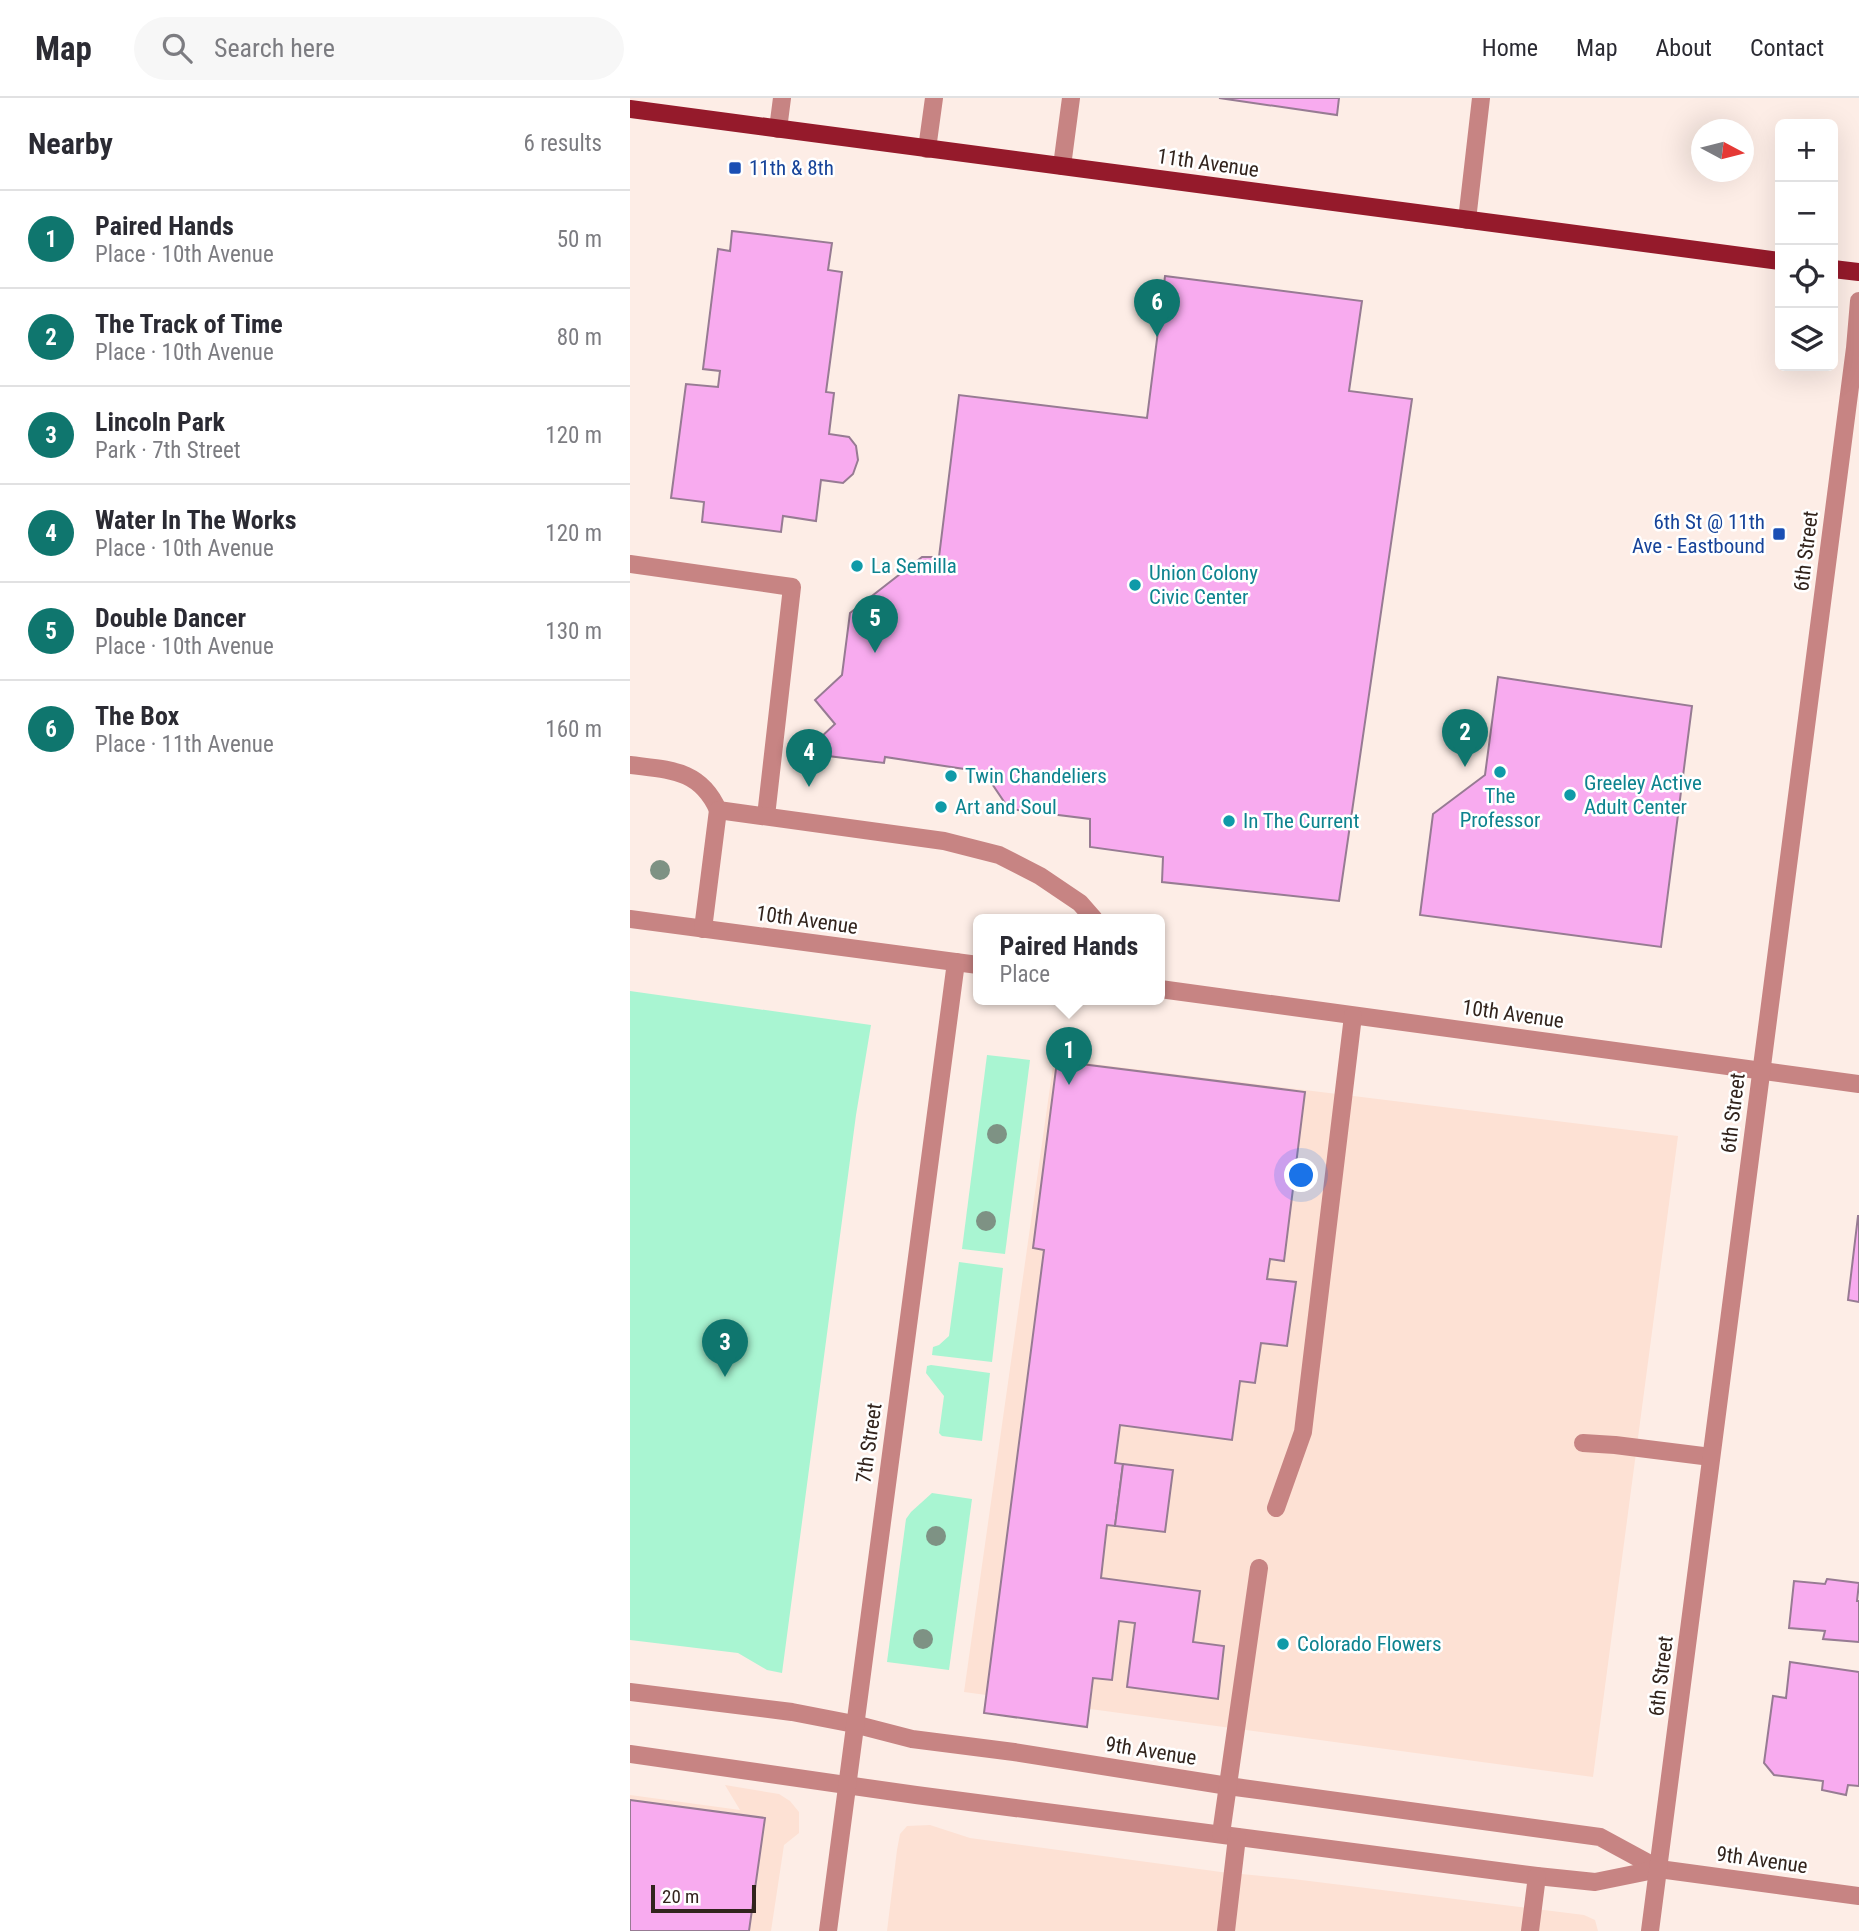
<!DOCTYPE html>
<meta charset="utf-8">
<style>
body{margin:0;font-family:"Roboto Condensed",sans-serif;background:#f7f7f7;color:#2b2b33}
.controls{position:absolute;right:21px;top:21px;display:grid;overflow:hidden;border-radius:10px;box-shadow:0 7px 28px #0002}
.controls button{width:63px;height:63px;display:grid;place-items:center;padding:0;border:0;border-bottom:2px solid #e1e1e2;background:#fff;color:#2b2b33;font:35px sans-serif}
.compass{position:absolute;left:1061px;top:21px;width:63px;height:63px;border-radius:50%;background:#fff;box-shadow:0 7px 28px #0002;rotate:97deg}
.scale{position:absolute;left:21px;bottom:18px;width:105px;box-sizing:border-box;padding-left:7px;border:4px solid #32241d;border-top:0;font-size:19px;line-height:24px;white-space:nowrap;color:#32241d;-webkit-text-stroke:5px #fff;paint-order:stroke}
.you{position:absolute;left:672px;top:1078px;width:24px;height:24px;margin:-18px;border:5px solid #fff;border-radius:50%;background:#1a73e8;box-shadow:0 0 0 10px #1a73e833}
.badge{display:grid;place-items:center;width:46px;height:46px;border-radius:50%;background:#0f766e;color:#fff;font-size:23px;font-weight:700}
.pin{position:absolute;translate:-50% -58px;filter:drop-shadow(0 2px 4px #0008)}
.pin::after{content:'';position:absolute;top:37px;width:24px;height:21px;background:inherit;clip-path:polygon(0 0,100% 0,50% 100%)}
.popup{position:absolute;left:343px;top:816px;width:192px;height:91px;box-sizing:border-box;display:grid;place-content:center;border-radius:10px;background:#fff;filter:drop-shadow(0 2px 5px #0005);font-size:23px;white-space:nowrap;color:#7c7c81}
.popup b{font-size:26px;color:#2b2b33}
.popup::after{content:'';position:absolute;left:50%;top:100%;margin-left:-14px;border:14px solid transparent;border-top-color:#fff}
.list{margin:0;padding:0;list-style:none}
h2{display:flex;justify-content:space-between;align-items:center;height:91px;margin:0;padding:0 28px;font-size:30px}
h2 small{font-size:23px;font-weight:400;color:#7c7c81}
.list li{display:grid;grid-template-columns:46px 1fr auto;gap:21px;align-items:center;box-sizing:border-box;height:98px;padding:0 28px;border-top:2px solid #e1e1e2}
.list b{display:block;font-size:26px;white-space:nowrap}
.list p{margin:0;font-size:23px;white-space:nowrap;color:#7c7c81}
.list em{font-size:23px;font-style:normal;color:#7c7c81}
.icon{flex:none;width:38px;height:38px;fill:none;stroke:currentColor;stroke-width:2;stroke-linecap:round;stroke-linejoin:round}
.map{position:relative;flex:none;width:1229px;height:1833px;overflow:hidden}
header{display:flex;align-items:center;gap:42px;box-sizing:border-box;height:98px;padding:0 35px;background:#fff;border-bottom:2px solid #e1e1e2}
header strong{font-size:33px}
nav{display:flex;gap:38px;margin-inline-start:auto;font-size:24px}
.search{width:490px;height:63px;background:#f7f7f7;display:flex;align-items:center;gap:18px;box-sizing:border-box;padding:0 24px;border-radius:38px;color:#7c7c81;font-size:26px}
main{display:flex}
aside{flex:1;background:#fff}
.map>svg:first-child{display:block}
.built{fill:#fde1d4}
.green{fill:#a9f5d2}
.building{fill:#f8abef;stroke:#977b93;stroke-width:2}
.lines{fill:none;stroke-linecap:round;stroke-linejoin:round}
.minor{stroke:#c78483;stroke-width:18}
.major{stroke:#951a2b;stroke-width:18}
.tree{fill:#7e9284}
.transit-dot{fill:#1a4fb4;stroke:#fff;stroke-width:2.5}
.culture-dot{fill:#0f9aa8;stroke:#fff;stroke-width:2.5}
.labels{text-anchor:middle;stroke-width:5;stroke-linejoin:round;paint-order:stroke}
.street-label{font-size:21px;fill:#32241d;stroke:#fff}
.transit-label{font-size:21px;fill:#164399;stroke:#fff;text-anchor:start}
.culture-label{font-size:21px;fill:#0d838f;stroke:#fff;text-anchor:start}
</style>
<header>
<strong>Map</strong>
<div class="search"><svg class="icon" aria-label="search" viewBox="0 0 24 24"><circle cx="10" cy="10" r="6"/><path d="M15 15l6 6"/></svg>Search here</div>
<nav><a>Home</a><a>Map</a><a>About</a><a>Contact</a></nav>
</header>
<main>
<aside>
<h2>Nearby<small>6 results</small></h2>
<ul class="list">
<li><span class="badge">1</span><div><b>Paired Hands</b><p>Place · 10th Avenue</p></div><em>50 m</em></li>
<li><span class="badge">2</span><div><b>The Track of Time</b><p>Place · 10th Avenue</p></div><em>80 m</em></li>
<li><span class="badge">3</span><div><b>Lincoln Park</b><p>Park · 7th Street</p></div><em>120 m</em></li>
<li><span class="badge">4</span><div><b>Water In The Works</b><p>Place · 10th Avenue</p></div><em>120 m</em></li>
<li><span class="badge">5</span><div><b>Double Dancer</b><p>Place · 10th Avenue</p></div><em>130 m</em></li>
<li><span class="badge">6</span><div><b>The Box</b><p>Place · 11th Avenue</p></div><em>160 m</em></li>
</ul>
</aside>
<div class="map">
<svg width="1229" height="1833" viewBox="0 0 1229 1833">
<rect width="100%" height="100%" fill="#fdede6"/>
<g class="built">
<polygon points="424,961 1048,1038 963,1679 334,1594"/>
<polygon points="95,1687 149,1696 160,1703 169,1714 169,1735 154,1747 141,1833 0,1833 0,1697 110,1712"/>
<polygon points="300,1727 340,1740 591,1774 663,1781 954,1817 965,1822 968,1833 257,1833 267,1752 270,1736 277,1728"/>
</g>
<g class="green">
<polygon points="0,893 241,927 226,1017 152,1575 137,1572 108,1555 0,1542"/>
<polygon points="357,957 400,962 375,1156 332,1151"/>
<polygon points="329,1164 373,1170 362,1264 302,1257 303,1249 309,1247 319,1238"/>
<polygon points="301,1267 360,1275 352,1343 312,1338 309,1335 314,1298 296,1275 297,1268"/>
<polygon points="302,1395 342,1401 319,1572 257,1564 276,1421 281,1414"/>
</g>
<g class="building">
<polygon points="589,0 709,0 707,17"/>
<polygon points="102,133 202,145 198,172 212,174 196,294 204,295 199,336 219,339 226,348 228,362 223,376 213,385 191,382 186,423 153,418 151,434 72,424 74,404 41,400 56,286 88,289 90,273 73,271 88,151 100,153"/>
<polygon points="535,178 732,203 719,293 782,301 709,803 532,784 533,759 460,749 460,721 379,711 354,674 255,659 254,665 174,655 205,626 185,602 212,577 220,515 292,459 309,459 329,297 517,320"/>
<polygon points="868,579 1062,608 1031,849 790,817 803,716 855,677"/>
<polygon points="427,963 675,994 654,1163 640,1161 637,1181 666,1184 657,1248 631,1245 625,1285 610,1283 602,1342 490,1327 485,1365 493,1366 485,1428 477,1427 471,1480 570,1493 563,1544 594,1548 588,1601 497,1589 505,1525 489,1523 482,1582 463,1580 457,1629 354,1615 414,1152 403,1150"/>
<polygon points="1228,1118 1229,1118 1229,1204 1218,1202"/>
<polygon points="493,1366 543,1372 535,1434 485,1428"/>
<polygon points="1197,1481 1229,1485 1227,1503 1229,1503 1229,1544 1193,1541 1195,1533 1159,1530 1164,1483 1195,1486"/>
<polygon points="1160,1564 1229,1574 1229,1688 1218,1687 1216,1697 1192,1692 1193,1683 1144,1677 1134,1665 1143,1598 1156,1600"/>
<polygon points="0,1702 135,1720 119,1833 0,1833"/>
</g>
<g class="lines">
<g class="minor">
<polyline points="148,31 152,0"/>
<polyline points="297,51 304,0"/>
<polyline points="432,68 441,0"/>
<polyline points="837,122 851,0"/>
<polyline points="0,466 162,489 136,718"/>
<path d="M0,667C39,672 70,671 88,712"/>
<polyline points="0,821 348,867"/>
<polyline points="73,831 88,712 314,743 369,757 410,778 450,805 464,821"/>
<polyline points="530,891 1229,986"/>
<polyline points="953,1345 985,1347 1081,1359"/>
<polyline points="646,1410 673,1334 723,918"/>
<polyline points="0,1594 162,1614 224,1626 282,1641 384,1654 598,1688 970,1739 1029,1771"/>
<polyline points="0,1656 286,1697 907,1778 965,1784 1029,1771 1229,1798"/>
<polyline points="591,1736 629,1470"/>
<polyline points="198,1833 326,864"/>
<polyline points="596,1833 607,1739"/>
<polyline points="900,1833 907,1778"/>
<polyline points="1020,1833 1225,250 1229,203"/>
</g>
<g class="major">
<polyline points="0,11 1150,163"/>
<polyline points="1203,171 1229,174"/>
</g>
</g>
<g class="tree">
<circle cx="30" cy="772" r="10"/>
<circle cx="367" cy="1036" r="10"/>
<circle cx="356" cy="1123" r="10"/>
<circle cx="306" cy="1438" r="10"/>
<circle cx="293" cy="1541" r="10"/>
</g>
<g class="transit-dot">
<rect x="98" y="63" width="14" height="14" rx="3.5"/>
<rect x="1142" y="429" width="14" height="14" rx="3.5"/>
</g>
<g class="culture-dot">
<circle cx="227" cy="468" r="7"/>
<circle cx="505" cy="487" r="7"/>
<circle cx="870" cy="674" r="7"/>
<circle cx="321" cy="678" r="7"/>
<circle cx="940" cy="697" r="7"/>
<circle cx="311" cy="709" r="7"/>
<circle cx="599" cy="723" r="7"/>
<circle cx="653" cy="1546" r="7"/>
</g>
<g class="labels">
<g class="street-label">
<text transform="translate(578 65) rotate(8)" y="7">11th Avenue</text>
<text transform="translate(1176 453) rotate(-83)" y="7">6th Street</text>
<text transform="translate(177 822) rotate(8)" y="7">10th Avenue</text>
<text transform="translate(883 916) rotate(8)" y="7">10th Avenue</text>
<text transform="translate(1103 1015) rotate(-83)" y="7">6th Street</text>
<text transform="translate(239 1345) rotate(-82)" y="7">7th Street</text>
<text transform="translate(1031 1578) rotate(-83)" y="7">6th Street</text>
<text transform="translate(521 1653) rotate(9)" y="7">9th Avenue</text>
<text transform="translate(1132 1762) rotate(8)" y="7">9th Avenue</text>
</g>
<g class="transit-label">
<text x="119" y="77">11th &amp; 8th</text>
<text x="1135" y="431" text-anchor="end">6th St @ 11th<tspan x="1135" dy="24">Ave - Eastbound</tspan></text>
</g>
<g class="culture-label">
<text x="241" y="475">La Semilla</text>
<text x="519" y="482">Union Colony<tspan x="519" dy="24">Civic Center</tspan></text>
<text x="335" y="685">Twin Chandeliers</text>
<text x="954" y="692">Greeley Active<tspan x="954" dy="24">Adult Center</tspan></text>
<text x="870" y="705" text-anchor="middle">The<tspan x="870" dy="24">Professor</tspan></text>
<text x="325" y="716">Art and Soul</text>
<text x="613" y="730">In The Current</text>
<text x="667" y="1553">Colorado Flowers</text>
</g>
</g>
</svg>
<div class="controls">
<button>+</button>
<button>−</button>
<button><svg class="icon" aria-label="locate" viewBox="0 0 24 24"><circle cx="12" cy="12" r="6"/><path d="M12 2v4M12 18v4M2 12h4M18 12h4"/></svg></button>
<button><svg class="icon" aria-label="layers" viewBox="0 0 24 24"><path d="M12 4l9 5-9 5-9-5zM3 14l9 5 9-5"/></svg></button>
</div>
<svg class="compass" viewBox="-18 -18 36 36"><path d="M0-13l5 13h-10z" fill="#e53935"/><path d="M0 13l5-13h-10z" fill="#7c7c81"/></svg>
<div class="scale">20 m</div>
<div class="you"></div>
<div class="pin badge" style="left:439px;top:987px">1</div>
<div class="popup"><b>Paired Hands</b>Place</div>
<div class="pin badge" style="left:835px;top:669px">2</div>
<div class="pin badge" style="left:95px;top:1279px">3</div>
<div class="pin badge" style="left:179px;top:689px">4</div>
<div class="pin badge" style="left:245px;top:555px">5</div>
<div class="pin badge" style="left:527px;top:239px">6</div>
</div>
</main>
